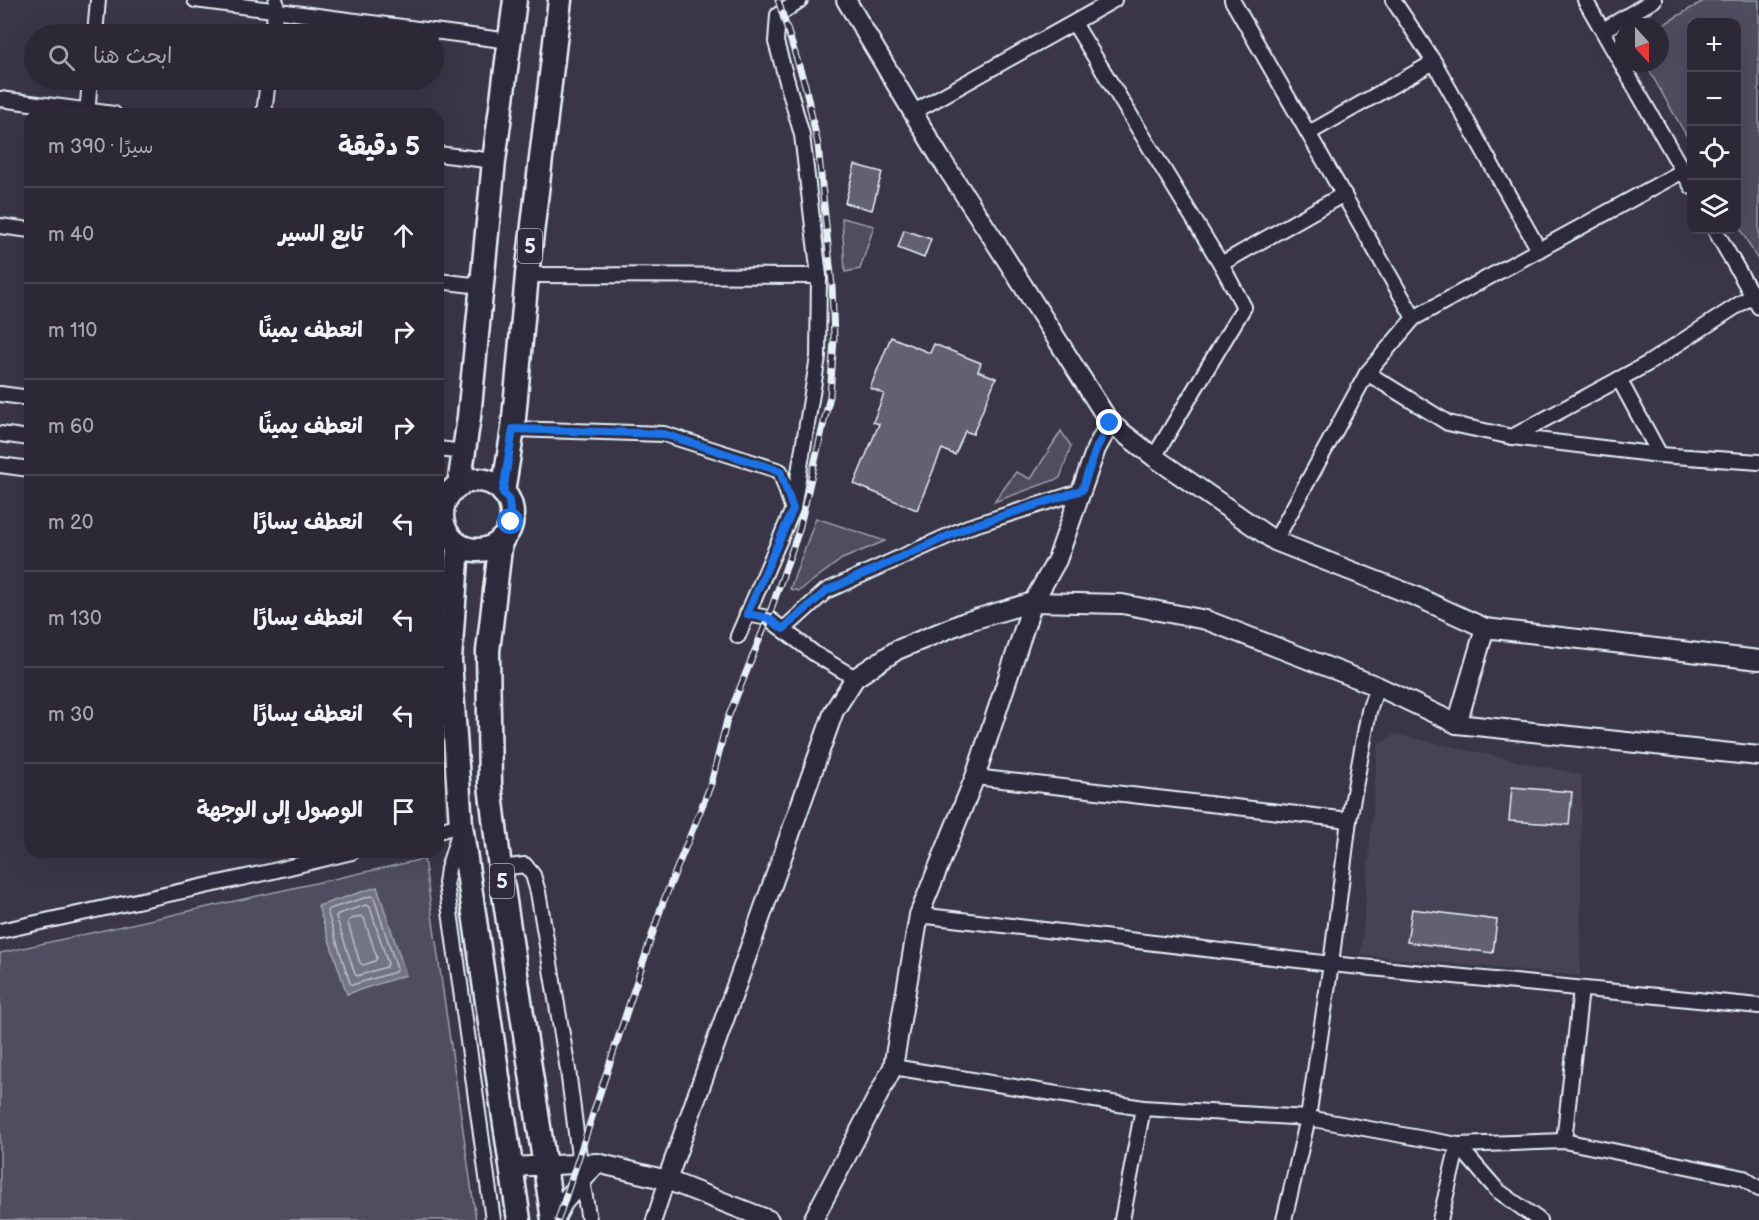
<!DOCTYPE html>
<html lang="ar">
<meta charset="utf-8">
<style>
body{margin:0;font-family:"Balsamiq Sans","Playpen Sans Arabic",sans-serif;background:#383442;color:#f1f3f6;direction:rtl}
.controls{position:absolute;right:18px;top:18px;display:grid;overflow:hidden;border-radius:12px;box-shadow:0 6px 24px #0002}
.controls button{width:54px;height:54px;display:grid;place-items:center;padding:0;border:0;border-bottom:2px solid #484451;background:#2c2836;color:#f1f3f6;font:30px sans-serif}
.compass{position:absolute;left:1615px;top:18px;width:54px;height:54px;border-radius:50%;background:#2c2836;box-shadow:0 6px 24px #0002;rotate:159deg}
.stop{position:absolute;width:18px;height:18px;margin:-14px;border:4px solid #1a73e8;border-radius:50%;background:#fff}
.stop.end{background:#1a73e8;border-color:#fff;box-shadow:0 2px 6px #0008}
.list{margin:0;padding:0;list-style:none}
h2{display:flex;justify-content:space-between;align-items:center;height:78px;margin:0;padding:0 24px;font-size:26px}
h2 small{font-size:20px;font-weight:400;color:#a6a6ad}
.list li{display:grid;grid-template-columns:39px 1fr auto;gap:18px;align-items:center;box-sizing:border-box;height:96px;padding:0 24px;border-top:2px solid #484451}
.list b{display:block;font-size:22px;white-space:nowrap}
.list em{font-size:20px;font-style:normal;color:#a6a6ad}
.icon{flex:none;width:33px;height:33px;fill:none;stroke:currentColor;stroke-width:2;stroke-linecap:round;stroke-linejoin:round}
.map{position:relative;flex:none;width:1759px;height:1220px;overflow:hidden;direction:ltr}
.search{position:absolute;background:#2c2836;box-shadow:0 6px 24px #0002;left:24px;top:24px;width:420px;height:66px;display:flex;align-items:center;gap:15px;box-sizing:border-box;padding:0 21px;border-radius:33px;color:#a6a6ad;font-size:22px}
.panel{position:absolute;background:#2c2836;box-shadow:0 6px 24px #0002;left:24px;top:108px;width:420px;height:750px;border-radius:18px;direction:rtl}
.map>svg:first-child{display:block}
.built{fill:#464354}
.green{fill:#504e5f;stroke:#9ca0ac;stroke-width:1.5}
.water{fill:#737482;stroke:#a2a6b1;stroke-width:1.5}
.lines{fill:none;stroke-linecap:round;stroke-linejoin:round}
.shore{stroke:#b9bfc9;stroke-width:1.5}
.building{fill:#636171;stroke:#e8f1f8;stroke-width:1.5}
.minor-casing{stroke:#e8f1f8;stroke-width:18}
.tertiary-casing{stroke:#e8f1f8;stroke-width:22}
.primary-casing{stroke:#e8f1f8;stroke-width:27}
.minor{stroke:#2f2a3d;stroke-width:14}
.tertiary{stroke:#2f2a3d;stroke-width:18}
.primary{stroke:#2f2a3d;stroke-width:22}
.rail-casing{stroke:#e8f1f8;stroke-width:7}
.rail{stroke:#2f2a3d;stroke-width:4.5;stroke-dasharray:14;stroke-linecap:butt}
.route{stroke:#1a73e8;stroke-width:8}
.labels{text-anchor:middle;stroke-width:5;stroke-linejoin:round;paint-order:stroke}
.shield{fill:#2f2a3d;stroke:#b0b5c0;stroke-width:1.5}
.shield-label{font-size:20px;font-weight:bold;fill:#e8f1f8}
</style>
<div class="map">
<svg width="1759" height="1220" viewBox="0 0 1759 1220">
<rect width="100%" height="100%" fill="#3a3648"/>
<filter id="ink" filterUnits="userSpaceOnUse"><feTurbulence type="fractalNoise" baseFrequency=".0167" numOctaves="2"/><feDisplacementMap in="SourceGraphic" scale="12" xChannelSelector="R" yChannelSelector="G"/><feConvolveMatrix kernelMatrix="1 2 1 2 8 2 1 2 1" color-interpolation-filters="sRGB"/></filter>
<g filter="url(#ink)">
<polygon class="built" points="1394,734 1582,775 1580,976 1361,955 1378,746"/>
<g class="green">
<polygon points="1705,0 1759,0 1759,262 1737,223 1736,22 1692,22 1691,144 1645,63 1660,63 1659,27"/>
<polygon points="842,218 874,226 860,269 845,272"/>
<polygon points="1061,431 1071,446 1060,478 994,502 1016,472 1031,479"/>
<polygon points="816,518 885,541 842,559 799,591 790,589"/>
<polygon points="424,859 476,1220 0,1220 0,953"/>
</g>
<polygon class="water" points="377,887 406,975 347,994 318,906"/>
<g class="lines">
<g class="shore">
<polygon points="371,896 374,898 397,969 395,972 352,985 350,983 327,911 329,909"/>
<polygon points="366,905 370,907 388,964 386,967 357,976 355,974 336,916 338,914"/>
<polygon points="361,916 364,918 377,958 375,961 363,965 360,963 348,923 349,920"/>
</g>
</g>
<g class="building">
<polygon points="855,165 882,172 872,210 845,203"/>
<polygon points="904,230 931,239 924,258 898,248"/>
<polygon points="891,337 930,353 934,344 981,363 978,371 996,378 973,434 965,431 955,455 942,449 917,510 854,484 879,424 873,422 884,394 870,388"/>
<polygon points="1512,787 1572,792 1569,825 1509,821"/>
<polygon points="1412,909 1497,920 1493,953 1407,942"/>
</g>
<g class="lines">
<g class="minor-casing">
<g id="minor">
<polyline points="195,0 510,41"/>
<polyline points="1232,0 1414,318"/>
<polyline points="1393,0 1434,62 1539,250"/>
<polyline points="1585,0 1692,187"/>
<polyline points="1074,23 1221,264 1244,307 1154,457"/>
<polyline points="1603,30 1654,0"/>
<polyline points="95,34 98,0"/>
<polyline points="273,34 276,2"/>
<polyline points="0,99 114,114"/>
<polyline points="912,113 1114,0"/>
<polyline points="87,114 90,80"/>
<polyline points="264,114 268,80"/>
<polyline points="1309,133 1434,62"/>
<polyline points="438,154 494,161"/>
<polyline points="0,226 30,230"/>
<polyline points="1715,230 1759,307"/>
<polyline points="1221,264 1344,194"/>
<polyline points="527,275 819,276"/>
<polyline points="438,281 481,286"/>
<polyline points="1367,373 1448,423 1512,437 1660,455 1759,462"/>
<polyline points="1619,379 1660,455"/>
<polyline points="0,394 30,398"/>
<polyline points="513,429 664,434 780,471 792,507"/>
<polyline points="0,434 30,438"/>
<polyline points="1512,437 1647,364 1752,296"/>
<polyline points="438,449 465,452"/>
<polyline points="0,465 30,469"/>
<polyline points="438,491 450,492"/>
<polyline points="438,526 444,526"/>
<polyline points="1275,541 1367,373 1414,318 1683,171"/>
<polyline points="747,614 768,618 815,654 855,678"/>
<polyline points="784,629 826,591 968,527 1082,491"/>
<polyline points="738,636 793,509 818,357 819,276 802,135 776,42 778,15 800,0"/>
<polyline points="975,777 1349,820"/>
<polyline points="438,831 461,825"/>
<polyline points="459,833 448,869 446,883 493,1220"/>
<polyline points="500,868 525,865 533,875 538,892 568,1070 582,1180 589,1220"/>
<polyline points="919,915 1331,964 1759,1006"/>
<polyline points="0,931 269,872 352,852"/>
<polyline points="893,1067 1143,1108 1308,1118 1458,1145 1564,1141 1744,1178 1759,1189"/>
<polyline points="1564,1141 1581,989"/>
<polyline points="1458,1145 1497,1190 1539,1220"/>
<polyline points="654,1220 667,1180"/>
<polyline points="1122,1220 1143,1108"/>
<polyline points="1284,1220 1308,1118 1331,964 1349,820 1369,711 1377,686"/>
<polyline points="1440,1220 1458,1145"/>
</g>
</g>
<g class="tertiary-casing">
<g id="tertiary">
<polyline points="846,0 939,156 992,237 1110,423 1154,457 1275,541 1415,596 1485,628 1759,660"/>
<polyline points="1457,724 1485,628"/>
<polyline points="510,1167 597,1163 667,1180 769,1220"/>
<polyline points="667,1180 834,711 855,678 897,650 965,622 1033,602 1122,604 1206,620 1377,686 1457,724 1759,756"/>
<polyline points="554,1220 563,1203 597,1163"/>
<polyline points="813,1220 893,1067 919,915 975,777 1033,602 1057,560 1096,449 1110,423"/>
</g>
</g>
<g class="primary-casing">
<g id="primary">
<circle cx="477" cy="515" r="35"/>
<polyline points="459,485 469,417 494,161 515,0"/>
<polyline points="503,492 513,429 527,275 560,0"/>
<polyline points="501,540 488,651 490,785 500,868 553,1220"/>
<polyline points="458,545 450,660 461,825 519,1220"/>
</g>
</g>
<use href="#minor" class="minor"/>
<use href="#tertiary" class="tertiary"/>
<use href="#primary" class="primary"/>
<g class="rail-casing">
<polyline id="rail" points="558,1220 662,905 711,784 727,720 768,618 799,530 830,396 834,339 832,285 818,145 805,85 778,0"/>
</g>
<use href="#rail" class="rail"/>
</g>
</g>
<g class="lines" filter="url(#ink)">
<polyline class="route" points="511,522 509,501 503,492 513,429 664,434 780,471 793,509 747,614 768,618 783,629 826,591 968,527 1082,490 1096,449 1110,423"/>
</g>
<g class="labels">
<g class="shield">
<rect x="518" y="229" width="24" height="34" rx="4.5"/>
<rect x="490" y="864" width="24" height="34" rx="4.5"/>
</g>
<g class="shield-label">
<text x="530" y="253">5</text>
<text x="502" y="888">5</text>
</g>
</g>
</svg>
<div class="controls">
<button>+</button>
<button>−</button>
<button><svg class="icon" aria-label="locate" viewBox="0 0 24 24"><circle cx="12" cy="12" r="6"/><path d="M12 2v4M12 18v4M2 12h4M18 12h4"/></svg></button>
<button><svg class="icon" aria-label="layers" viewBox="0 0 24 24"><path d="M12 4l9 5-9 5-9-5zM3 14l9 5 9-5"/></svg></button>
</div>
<svg class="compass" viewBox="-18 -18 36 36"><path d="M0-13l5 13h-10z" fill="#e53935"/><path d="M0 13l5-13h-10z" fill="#a6a6ad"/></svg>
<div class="stop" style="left:511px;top:522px"></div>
<div class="stop end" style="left:1110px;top:423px"></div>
<div class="search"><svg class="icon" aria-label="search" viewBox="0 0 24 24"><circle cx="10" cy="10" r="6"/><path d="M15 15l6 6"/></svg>ابحث هنا</div>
<section class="panel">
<h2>5 دقيقة<small>سيرًا · 390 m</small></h2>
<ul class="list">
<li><svg class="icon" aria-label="ahead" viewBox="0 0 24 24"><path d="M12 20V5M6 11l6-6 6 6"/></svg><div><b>تابع السير</b></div><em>40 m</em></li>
<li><svg class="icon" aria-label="right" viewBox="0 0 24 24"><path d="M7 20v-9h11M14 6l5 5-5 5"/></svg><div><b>انعطف يمينًا</b></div><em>110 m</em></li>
<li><svg class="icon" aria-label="right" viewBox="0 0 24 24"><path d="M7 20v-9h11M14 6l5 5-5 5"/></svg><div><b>انعطف يمينًا</b></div><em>60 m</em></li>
<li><svg class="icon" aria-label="left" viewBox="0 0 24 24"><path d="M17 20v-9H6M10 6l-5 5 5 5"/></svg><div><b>انعطف يسارًا</b></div><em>20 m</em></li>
<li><svg class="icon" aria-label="left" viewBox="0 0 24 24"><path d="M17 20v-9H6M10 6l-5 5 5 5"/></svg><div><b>انعطف يسارًا</b></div><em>130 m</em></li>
<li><svg class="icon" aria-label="left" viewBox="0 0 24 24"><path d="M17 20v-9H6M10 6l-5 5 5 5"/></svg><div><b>انعطف يسارًا</b></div><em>30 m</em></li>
<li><svg class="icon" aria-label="arrive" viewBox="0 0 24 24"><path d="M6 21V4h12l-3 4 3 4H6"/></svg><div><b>الوصول إلى الوجهة</b></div></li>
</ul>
</section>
</div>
